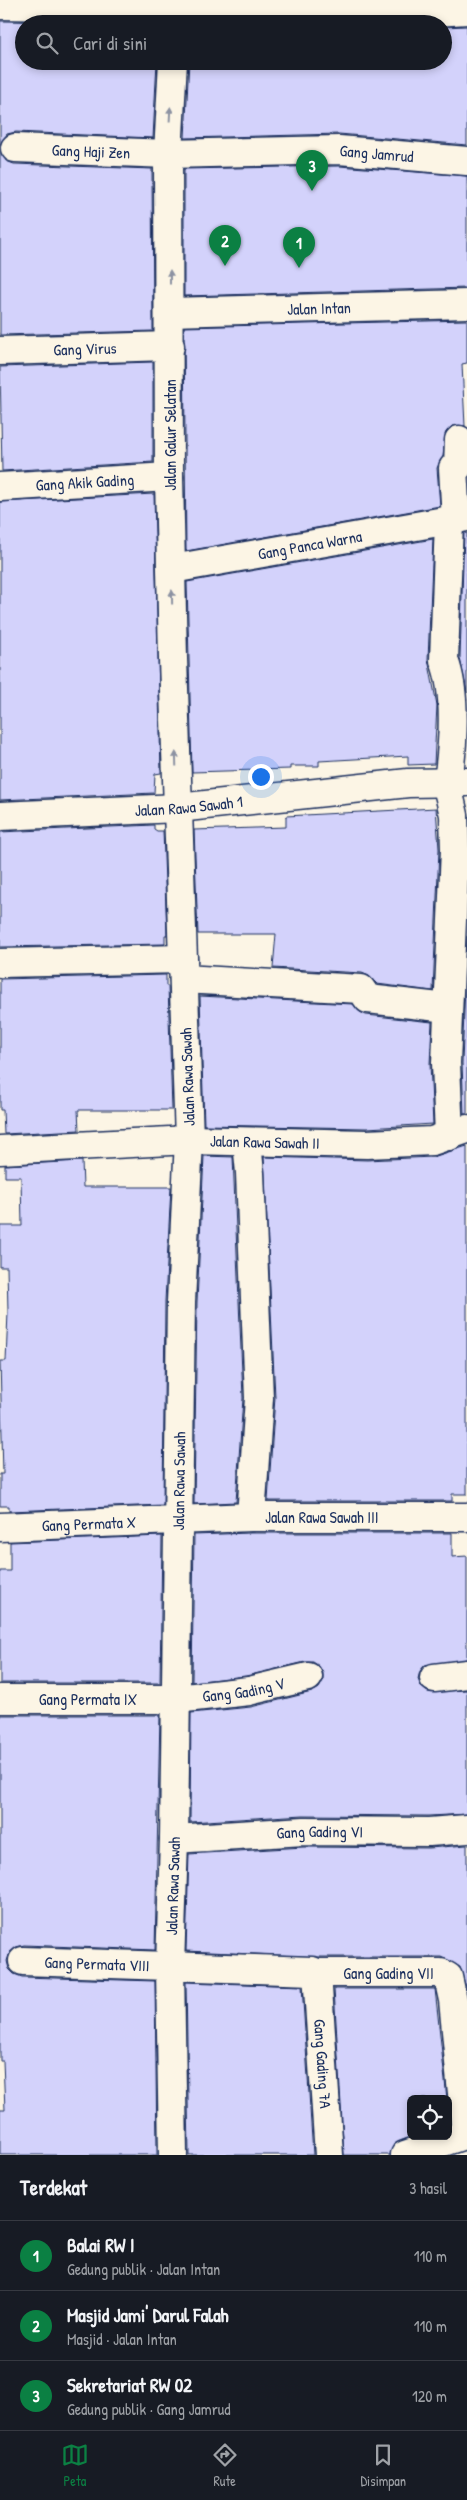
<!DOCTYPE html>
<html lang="id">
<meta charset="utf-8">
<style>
body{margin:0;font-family:"Patrick Hand",sans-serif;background:#242831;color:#f1f3f6}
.controls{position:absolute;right:15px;bottom:15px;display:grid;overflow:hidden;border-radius:8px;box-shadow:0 2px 8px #0003}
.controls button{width:45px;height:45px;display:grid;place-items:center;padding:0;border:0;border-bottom:1px solid #363941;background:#171b24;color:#f1f3f6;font:25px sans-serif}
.you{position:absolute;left:260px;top:776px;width:18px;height:18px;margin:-12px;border:4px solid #fff;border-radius:50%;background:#1a73e8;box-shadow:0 0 0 8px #1a73e833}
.badge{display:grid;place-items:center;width:32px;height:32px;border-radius:50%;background:#0b8043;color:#fff;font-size:16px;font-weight:700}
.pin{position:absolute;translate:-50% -41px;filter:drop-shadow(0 1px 2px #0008)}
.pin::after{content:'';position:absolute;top:26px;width:18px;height:15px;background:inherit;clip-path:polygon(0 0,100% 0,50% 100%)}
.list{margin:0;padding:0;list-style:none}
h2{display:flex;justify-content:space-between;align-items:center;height:65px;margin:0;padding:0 20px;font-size:21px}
h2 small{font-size:16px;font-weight:400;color:#9ea1a6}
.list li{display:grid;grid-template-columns:32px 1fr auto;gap:15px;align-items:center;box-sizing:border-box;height:70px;padding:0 20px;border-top:1px solid #363941}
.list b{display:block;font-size:19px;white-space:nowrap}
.list p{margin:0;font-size:16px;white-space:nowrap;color:#9ea1a6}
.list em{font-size:16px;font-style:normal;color:#9ea1a6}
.icon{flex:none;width:28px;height:28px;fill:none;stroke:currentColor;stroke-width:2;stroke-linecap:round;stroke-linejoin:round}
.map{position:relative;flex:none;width:467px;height:2155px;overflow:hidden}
.search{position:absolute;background:#171b24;box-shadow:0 2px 8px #0003;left:15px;right:15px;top:15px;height:55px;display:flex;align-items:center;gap:12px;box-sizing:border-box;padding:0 18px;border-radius:28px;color:#9ea1a6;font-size:19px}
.sheet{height:275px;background:#171b24}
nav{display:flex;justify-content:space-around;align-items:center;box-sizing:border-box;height:70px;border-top:1px solid #363941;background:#171b24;font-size:14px;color:#9ea1a6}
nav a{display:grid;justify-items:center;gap:2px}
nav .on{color:#0b8043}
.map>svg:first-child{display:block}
.building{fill:#d3d2fb;stroke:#1b2f5e}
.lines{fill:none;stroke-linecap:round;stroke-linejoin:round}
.minor-casing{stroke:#1b2f5e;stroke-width:31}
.minor{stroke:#fcf5e5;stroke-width:28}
.oneway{fill:#8c92a2}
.labels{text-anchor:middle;stroke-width:4;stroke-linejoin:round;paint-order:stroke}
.street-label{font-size:16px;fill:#1b2f5e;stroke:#fcf5e5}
</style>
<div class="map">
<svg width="467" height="2155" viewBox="0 0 467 2155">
<rect width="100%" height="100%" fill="#fcf5e5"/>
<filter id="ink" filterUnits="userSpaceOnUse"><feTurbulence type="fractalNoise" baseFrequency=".02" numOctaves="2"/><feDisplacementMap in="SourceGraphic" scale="10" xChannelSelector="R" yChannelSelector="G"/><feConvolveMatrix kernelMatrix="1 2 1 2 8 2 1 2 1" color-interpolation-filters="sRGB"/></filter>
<g filter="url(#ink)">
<g class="building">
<polygon points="0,21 194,24 24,24 24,61 157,61 153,138 16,132 7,134 0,145"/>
<polygon points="467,26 467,145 339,134 185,138 189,61 443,61 443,27"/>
<polygon points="0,150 6,161 14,164 152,169 153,331 0,335"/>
<polygon points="339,166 467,176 467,288 184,296 184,169"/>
<polygon points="467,320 467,363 462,364 465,426 452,426 446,432 443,456 437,468 440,506 186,551 184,327"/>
<polygon points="153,362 153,462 2,471 0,367"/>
<polygon points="154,494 161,773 155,774 154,793 0,800 0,502"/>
<polygon points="464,533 467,533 467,693 460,658"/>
<polygon points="433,539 428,659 437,705 434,764 408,765 408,756 319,761 319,766 290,766 290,769 192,772 187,582"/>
<polygon points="436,808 439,849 433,991 377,984 369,976 362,973 273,968 276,934 198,934 194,830 286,827 286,816"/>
<polygon points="154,825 154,829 157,831 163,831 167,935 165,935 165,944 0,947 0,832"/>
<polygon points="467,936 467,1114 464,1114 462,1063"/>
<polygon points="166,975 166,986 168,986 172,1110 78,1110 79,1130 4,1134 3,1110 0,1110 0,979"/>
<polygon points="200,996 353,1004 360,1012 366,1015 432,1022 430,1064 433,1124 367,1128 204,1125"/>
<polygon points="467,1146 467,1494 452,1494 452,1501 268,1501 275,1397 264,1157 367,1160 433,1157"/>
<polygon points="204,1156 233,1157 243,1398 236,1502 194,1504 197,1302"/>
<polygon points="82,1161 83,1187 171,1187 165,1301 163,1505 9,1511 9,1506 0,1506 0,1474 3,1474 0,1361 6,1361 8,1312 7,1267 0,1267 0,1226 22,1226 21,1177 5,1177 5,1165"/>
<polygon points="251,1533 452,1533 452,1557 467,1556 467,1659 425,1665 420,1671 418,1679 421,1687 428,1692 467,1690 467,1814 428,1816 303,1815 190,1822 191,1713 251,1707 312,1692 319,1688 323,1681 323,1673 319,1666 313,1662 305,1662 246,1676 192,1682 194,1535"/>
<polygon points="162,1536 160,1683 0,1683 0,1571 10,1571 10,1542"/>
<polygon points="0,1715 160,1715 155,1950 24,1945 16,1947 10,1952 7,1961 9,1969 14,1974 22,1977 155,1981 157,2155 0,2155 0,2110 5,2110 3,2061 0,2061"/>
<polygon points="467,1845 467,1991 460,1967 441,1957 320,1957 186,1951 189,1854 304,1847 429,1848"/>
<polygon points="186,1982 302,1986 313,2155 189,2155"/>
<polygon points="334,1989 435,1989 447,2099 411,2099 412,2136 394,2144 390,2155 344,2155"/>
</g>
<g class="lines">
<g class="minor-casing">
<g id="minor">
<polyline points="0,5 435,12 467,10"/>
<path id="s1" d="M15,148L168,154L339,150L467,161"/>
<path id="s2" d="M170,312L467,304"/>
<path id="s3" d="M0,351L170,346"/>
<path id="s4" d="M0,487L169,477"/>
<polyline points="456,520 453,468 458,467 459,440"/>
<path id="s5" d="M172,569L467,517"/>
<path d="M448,781C453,745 457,694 444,660L449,521"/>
<polyline points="448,790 454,815 455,849 446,1063 449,1136"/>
<path id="s6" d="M0,816L178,808L408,783L467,782"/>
<polyline points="0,963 183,959"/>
<polyline points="184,979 361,989 368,999 448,1008"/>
<polyline points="247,1142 250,1173 259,1398 251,1517"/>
<path id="s7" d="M0,1150L189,1140L367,1144L432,1141L467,1129"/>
<path id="s8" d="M0,1527L251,1517H467"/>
<polyline points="434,1678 467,1674"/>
<path id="s9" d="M0,1699H176L249,1691L308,1677"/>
<path id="s10" d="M174,1839L304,1831L429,1832L467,1829"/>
<path id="s11" d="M23,1961L312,1971L317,1973H441L448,1977L453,2000L466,2135"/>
<path id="s12" d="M317,1973L329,2155"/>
<path id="s13" d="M173,2155L170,1967L174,1839L181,1302L189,1140L173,659L169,477L168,154L173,61"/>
<polyline points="405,2155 467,2134"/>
</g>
</g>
<use href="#minor" class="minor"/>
</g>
<defs><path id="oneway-solid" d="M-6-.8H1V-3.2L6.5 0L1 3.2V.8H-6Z" transform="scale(1.25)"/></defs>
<g class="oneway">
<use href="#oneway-solid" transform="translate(170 114) rotate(-87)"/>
<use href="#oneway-solid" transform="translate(170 277) rotate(-90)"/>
<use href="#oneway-solid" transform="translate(172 597) rotate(-91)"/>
<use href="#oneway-solid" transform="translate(176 759) rotate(-92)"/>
</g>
</g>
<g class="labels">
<g class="street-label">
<text dy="6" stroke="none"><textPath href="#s1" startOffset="76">Gang Haji Zen</textPath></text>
<text dy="6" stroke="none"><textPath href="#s1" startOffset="362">Gang Jamrud</textPath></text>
<text dy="6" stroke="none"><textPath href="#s2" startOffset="149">Jalan Intan</textPath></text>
<text dy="6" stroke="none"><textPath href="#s3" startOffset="85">Gang Virus</textPath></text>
<text transform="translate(170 435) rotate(-90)" y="6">Jalan Galur Selatan</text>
<text dy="6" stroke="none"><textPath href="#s4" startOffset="85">Gang Akik Gading</textPath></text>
<text dy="6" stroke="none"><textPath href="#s5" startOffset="140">Gang Panca Warna</textPath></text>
<text dy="6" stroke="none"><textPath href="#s6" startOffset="189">Jalan Rawa Sawah 1</textPath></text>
<text transform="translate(187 1077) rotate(-92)" y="6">Jalan Rawa Sawah</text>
<text dy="6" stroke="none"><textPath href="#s7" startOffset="265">Jalan Rawa Sawah II</textPath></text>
<text dy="6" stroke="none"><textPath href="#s13" startOffset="674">Jalan Rawa Sawah</textPath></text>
<text dy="6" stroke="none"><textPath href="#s8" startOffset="322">Jalan Rawa Sawah III</textPath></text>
<text dy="6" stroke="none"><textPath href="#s8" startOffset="89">Gang Permata X</textPath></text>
<text dy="6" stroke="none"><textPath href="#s9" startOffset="244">Gang Gading V</textPath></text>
<text dy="6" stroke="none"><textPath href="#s9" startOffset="88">Gang Permata IX</textPath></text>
<text dy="6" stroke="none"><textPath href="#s10" startOffset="146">Gang Gading VI</textPath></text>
<text dy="6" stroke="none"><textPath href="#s13" startOffset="269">Jalan Rawa Sawah</textPath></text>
<text dy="6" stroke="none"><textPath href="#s11" startOffset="74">Gang Permata VIII</textPath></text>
<text dy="6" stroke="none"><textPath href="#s11" startOffset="366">Gang Gading VII</textPath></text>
<text dy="6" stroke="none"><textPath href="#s12" startOffset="91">Gang Gading 7A</textPath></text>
</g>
</g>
</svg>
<div class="controls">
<button><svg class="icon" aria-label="locate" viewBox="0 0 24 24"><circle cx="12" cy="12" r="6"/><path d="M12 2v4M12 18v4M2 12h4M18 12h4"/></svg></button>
</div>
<div class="you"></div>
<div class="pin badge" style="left:299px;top:268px">1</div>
<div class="pin badge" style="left:225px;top:266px">2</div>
<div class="pin badge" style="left:312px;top:191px">3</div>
<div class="search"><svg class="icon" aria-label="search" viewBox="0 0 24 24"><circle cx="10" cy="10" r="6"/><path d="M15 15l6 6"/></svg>Cari di sini</div>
</div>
<section class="sheet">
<h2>Terdekat<small>3 hasil</small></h2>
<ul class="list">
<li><span class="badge">1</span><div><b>Balai RW I</b><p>Gedung publik · Jalan Intan</p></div><em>110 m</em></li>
<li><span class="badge">2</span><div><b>Masjid Jami' Darul Falah</b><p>Masjid · Jalan Intan</p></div><em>110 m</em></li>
<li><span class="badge">3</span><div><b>Sekretariat RW 02</b><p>Gedung publik · Gang Jamrud</p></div><em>120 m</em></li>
</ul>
</section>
<nav>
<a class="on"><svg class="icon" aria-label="map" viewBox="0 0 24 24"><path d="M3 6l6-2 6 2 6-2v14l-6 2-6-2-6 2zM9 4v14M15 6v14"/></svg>Peta</a>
<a><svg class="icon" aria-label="directions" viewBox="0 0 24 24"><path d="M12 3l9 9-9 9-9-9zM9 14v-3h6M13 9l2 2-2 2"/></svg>Rute</a>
<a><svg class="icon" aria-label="saved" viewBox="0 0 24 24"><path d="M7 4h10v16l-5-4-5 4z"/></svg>Disimpan</a>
</nav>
